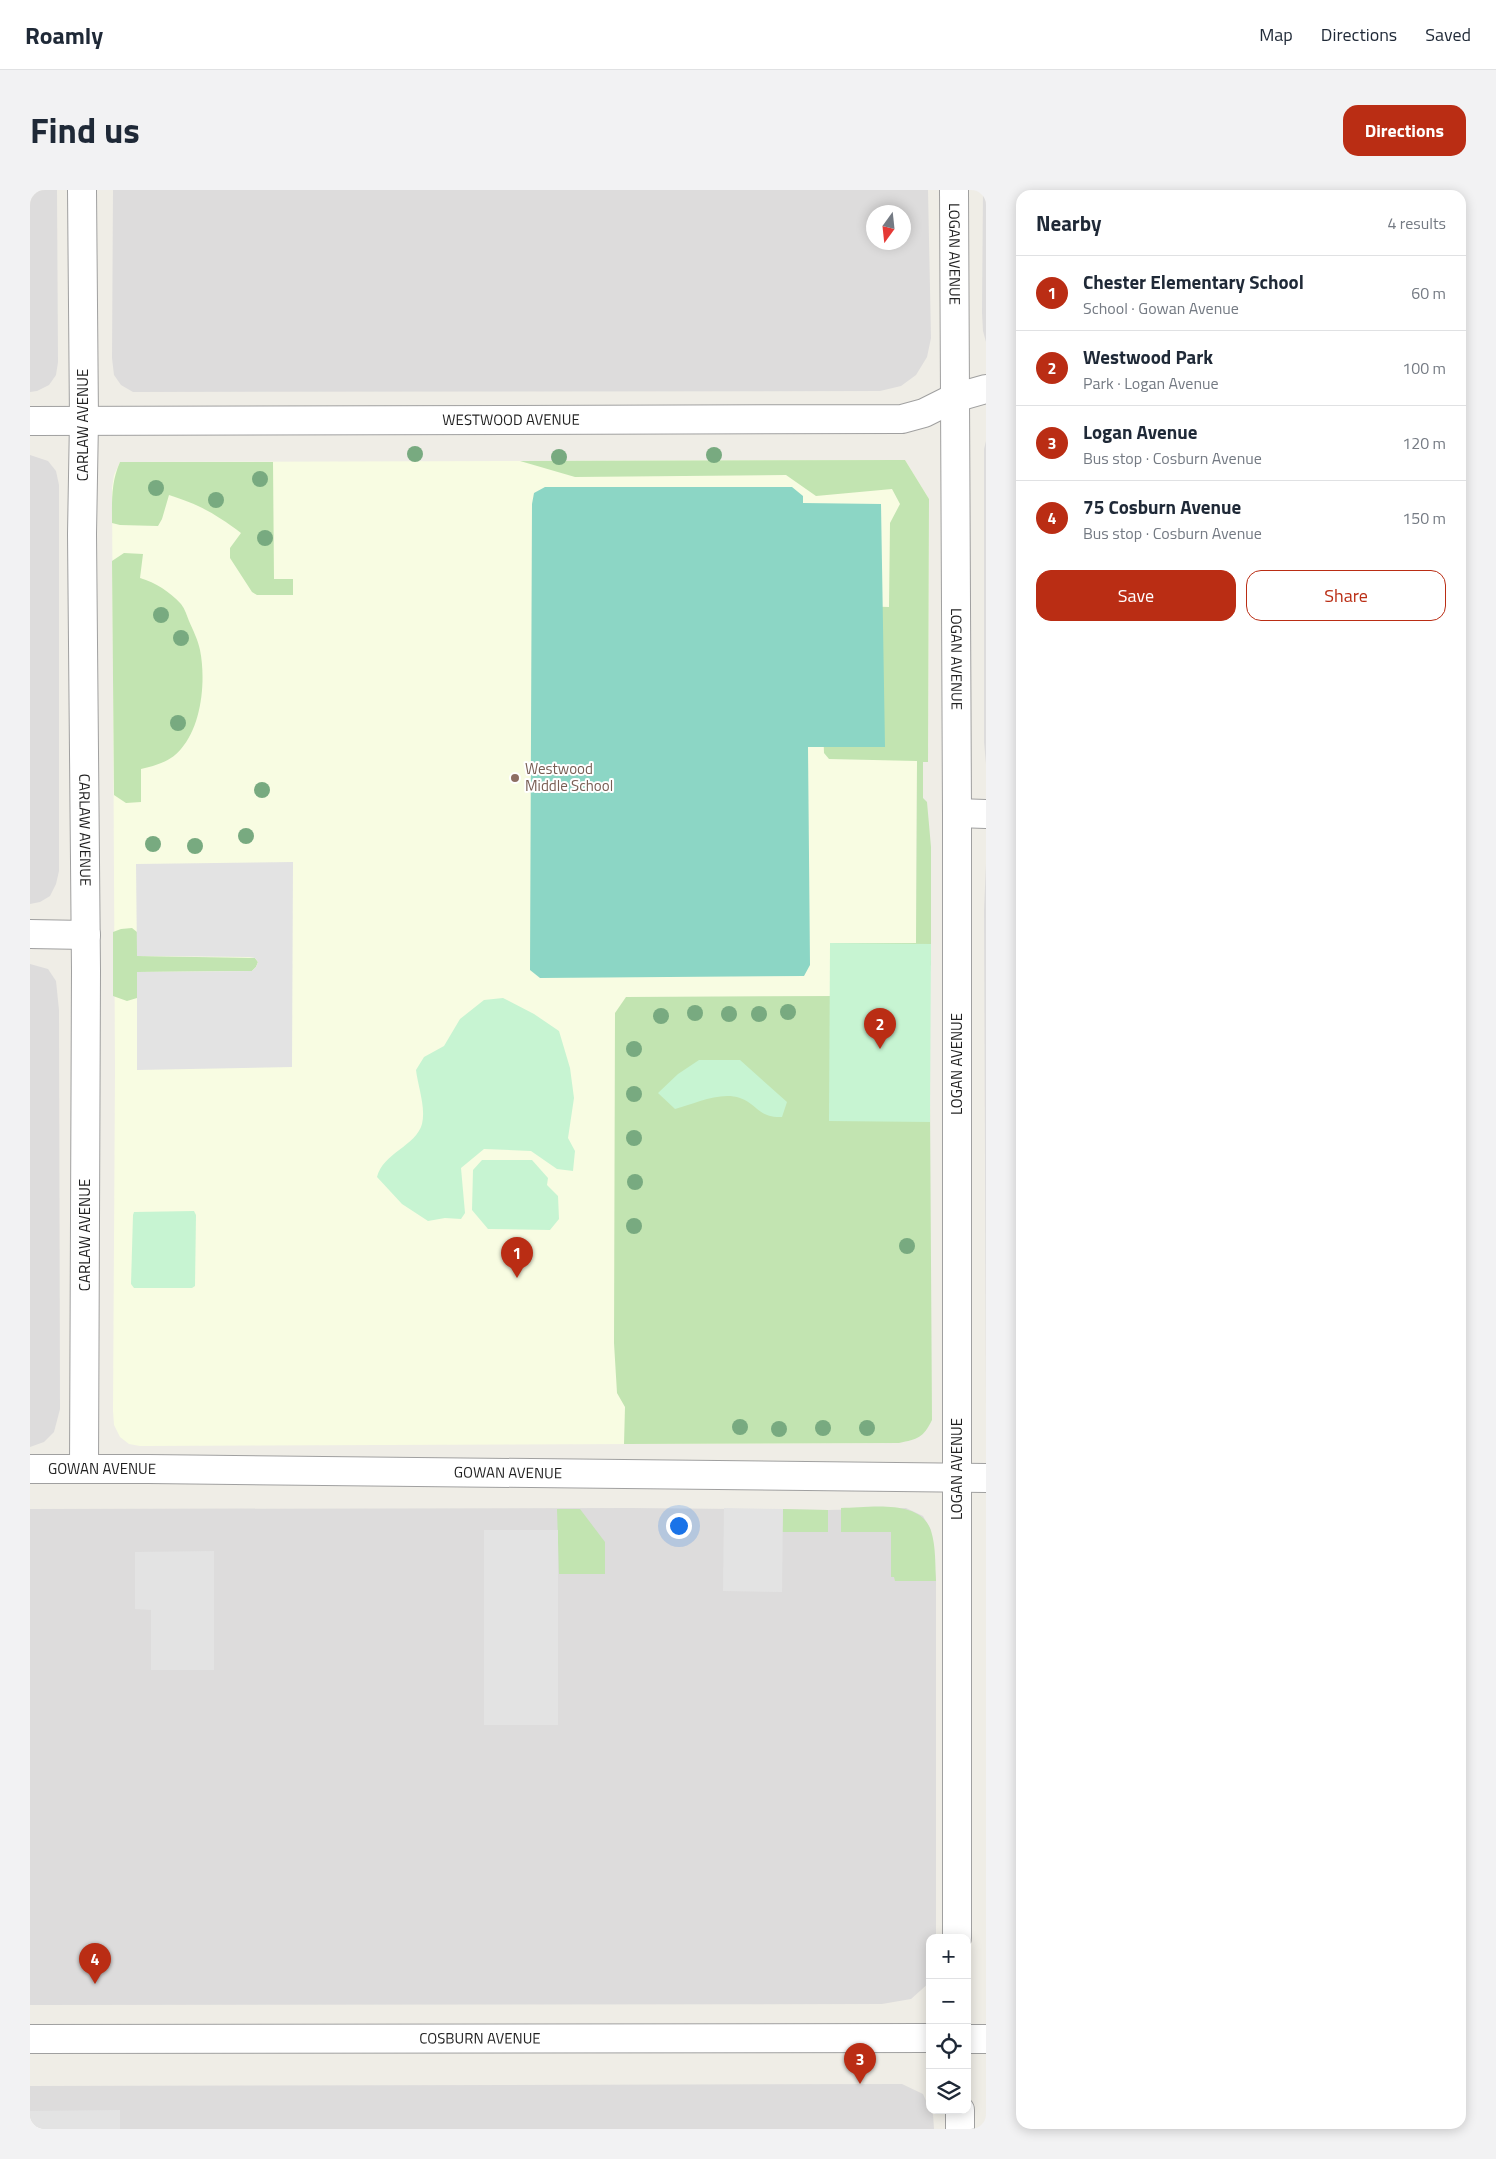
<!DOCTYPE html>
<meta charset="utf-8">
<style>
body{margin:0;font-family:"Titillium Web",sans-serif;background:#f2f2f3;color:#1f2937}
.controls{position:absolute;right:15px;bottom:15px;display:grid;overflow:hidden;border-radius:10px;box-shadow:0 2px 12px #0003}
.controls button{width:45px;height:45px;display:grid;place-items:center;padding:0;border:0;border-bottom:1px solid #e0e1e3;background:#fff;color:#1f2937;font:25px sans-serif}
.compass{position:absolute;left:836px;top:15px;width:45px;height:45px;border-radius:50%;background:#fff;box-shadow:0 2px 12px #0003;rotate:195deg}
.you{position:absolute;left:648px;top:1335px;width:18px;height:18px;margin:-12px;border:4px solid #fff;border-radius:50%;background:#1a73e8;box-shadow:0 0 0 8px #1a73e833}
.badge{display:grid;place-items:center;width:32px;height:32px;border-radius:50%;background:#ba2d14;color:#fff;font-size:16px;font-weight:700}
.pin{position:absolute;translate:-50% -41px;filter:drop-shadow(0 1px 2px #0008)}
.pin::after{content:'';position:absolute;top:26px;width:18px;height:15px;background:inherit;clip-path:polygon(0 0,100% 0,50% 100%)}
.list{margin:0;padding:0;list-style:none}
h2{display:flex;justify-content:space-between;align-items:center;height:65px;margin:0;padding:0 20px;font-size:21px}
h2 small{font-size:16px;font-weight:400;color:#747a83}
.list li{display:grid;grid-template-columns:32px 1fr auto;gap:15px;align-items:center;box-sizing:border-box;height:75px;padding:0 20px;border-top:1px solid #e0e1e3}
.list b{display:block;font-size:19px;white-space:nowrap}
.list p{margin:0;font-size:16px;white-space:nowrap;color:#747a83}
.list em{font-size:16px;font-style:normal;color:#747a83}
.actions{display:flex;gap:10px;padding:15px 20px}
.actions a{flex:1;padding:11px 0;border:1px solid #ba2d14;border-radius:15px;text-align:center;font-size:18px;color:#ba2d14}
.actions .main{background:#ba2d14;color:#fff}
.icon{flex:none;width:28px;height:28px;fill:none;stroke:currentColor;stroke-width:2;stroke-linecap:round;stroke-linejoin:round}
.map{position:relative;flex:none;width:956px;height:1939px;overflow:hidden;border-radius:15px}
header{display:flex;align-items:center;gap:30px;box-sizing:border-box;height:70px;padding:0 25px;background:#fff;border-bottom:1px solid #e0e1e3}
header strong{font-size:24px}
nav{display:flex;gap:28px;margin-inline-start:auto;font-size:18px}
.intro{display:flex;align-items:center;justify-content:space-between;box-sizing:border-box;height:120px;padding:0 30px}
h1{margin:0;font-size:35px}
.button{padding:12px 22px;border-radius:15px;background:#ba2d14;color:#fff;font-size:18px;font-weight:700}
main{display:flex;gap:30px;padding:0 30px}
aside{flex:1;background:#fff;border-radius:15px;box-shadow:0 2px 12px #0003}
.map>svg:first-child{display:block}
.residential{fill:#dddcdc;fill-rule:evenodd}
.education{fill:#f8fce2}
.grass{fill:#c2e4b1}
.park{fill:#c7f4d2}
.pitch{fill:#8cd6c5}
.parking{fill:#e3e3e3}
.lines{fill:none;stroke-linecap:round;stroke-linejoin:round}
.minor-casing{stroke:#a0a0a0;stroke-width:30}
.tertiary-casing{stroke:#a0a0a0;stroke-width:30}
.minor{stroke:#fff;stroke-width:28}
.tertiary{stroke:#fff;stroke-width:28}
.tree{fill:#78aa80}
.education-dot{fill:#8d6e63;stroke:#fff;stroke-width:2}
.labels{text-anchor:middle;stroke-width:4;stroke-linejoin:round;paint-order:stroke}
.street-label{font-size:15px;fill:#1f1f1f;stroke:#fff}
.education-label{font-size:15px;fill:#785e54;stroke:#fff;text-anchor:start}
</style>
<header>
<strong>Roamly</strong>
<nav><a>Map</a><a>Directions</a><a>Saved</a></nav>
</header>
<div class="intro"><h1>Find us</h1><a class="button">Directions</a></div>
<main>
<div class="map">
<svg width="956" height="1939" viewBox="0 0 956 1939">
<rect width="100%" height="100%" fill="#efede6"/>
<g class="residential">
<polygon points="0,0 27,0 28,172 26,185 19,195 7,201 0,202"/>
<path d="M83,0H898L901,148L897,167L886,185L871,196L850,201L103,202L91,195L84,185L82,168ZM844,22H874V52H844Z"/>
<polygon points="953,0 956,0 956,152 953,141 952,123"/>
<polygon points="956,251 956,574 954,552 954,259"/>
<polygon points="0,265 18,271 26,281 29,295 29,681 26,694 20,706 10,712 0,714"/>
<polygon points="956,674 956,1220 954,720"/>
<polygon points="0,774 18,779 26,791 29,820 30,1219 24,1242 14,1252 0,1257"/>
<polygon points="601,1318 798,1320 876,1318 893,1326 901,1340 906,1391 906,1748 900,1748 900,1792 881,1809 852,1814 0,1815 0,1319"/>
<polygon points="872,1894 893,1904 900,1920 903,1924 904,1939 0,1939 0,1896"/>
</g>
<polygon class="education" points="875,270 899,309 898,572 887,572 886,754 869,1253 110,1256 99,1254 90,1247 84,1235 83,1221 85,880 82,298 84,285 90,272"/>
<g class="grass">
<polygon points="875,270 899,309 898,572 893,572 893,608 897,612 901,657 901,775 892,785 800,753 886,753 887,571 799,569 794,563 789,420 792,415 859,417 860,333 870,314 862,299 786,306 756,285 545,287 490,271"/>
<path d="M90,272H243L244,389H263V405H227L222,402L200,368V358L211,343C186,324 168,314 139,305L132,329L128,336L90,335L82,333C82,311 81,292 90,272Z"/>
<path d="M94,363L113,364L110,388C126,393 139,401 151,414C155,419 157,426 159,431C163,440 168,450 170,460C176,490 172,535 151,559C140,572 127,575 111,579V612L96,613L84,605L82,371Z"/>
<polygon points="102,738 107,742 107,766 225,768 228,772 226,777 222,781 107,782 107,808 97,811 83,806 83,742 91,739"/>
<path d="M810,806L900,913L902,1230C893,1248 888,1249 869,1253L594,1254L595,1217L587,1203L584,1153L585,823L596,807Z"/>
<path d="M811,1318C838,1318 891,1308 901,1341C906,1356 905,1375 906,1391H865L864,1387H861V1342H811Z"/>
<polygon points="527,1319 550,1319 575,1352 575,1384 529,1384"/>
<polygon points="753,1319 798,1320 798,1342 752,1342"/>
</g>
<g class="park">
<polygon points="800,753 901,754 900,932 799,931"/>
<path d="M473,808L504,824L529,841L540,878L544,908L538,948L545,961L543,981L527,979L501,961L454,959L431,978L435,1023L431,1029L415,1028L398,1031L372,1014L347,987C353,963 386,956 392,934C396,917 388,897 386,880L394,867L414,856L430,829L454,810Z"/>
<path d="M669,870H710L757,912L752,927C728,928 729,915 710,908C690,901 664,914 645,919L628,903L648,884Z"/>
<polygon points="452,970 502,970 518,988 517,995 528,1006 529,1029 520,1040 458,1039 442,1020 443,980"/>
<polygon points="164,1021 166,1025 165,1096 162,1098 104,1098 101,1094 103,1025 104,1022"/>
</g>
<polygon class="pitch" points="515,297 762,297 773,306 773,313 851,314 855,557 778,557 780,775 774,786 510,788 500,780 502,314 504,303"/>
<g class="parking">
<polygon points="263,672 262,877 107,880 107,782 222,781 226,777 228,772 225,768 219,767 107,766 106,674"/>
<polygon points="694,1318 753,1319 752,1402 693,1401"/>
<rect x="454" y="1340" width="74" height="195"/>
<polygon points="184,1361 184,1480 121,1480 121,1420 105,1419 105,1362"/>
<polygon points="90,1920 90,1939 0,1939 0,1921"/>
</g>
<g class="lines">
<g class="minor-casing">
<g id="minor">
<path id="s1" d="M52,0L54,230L52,344L56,781L54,1279"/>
<path id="s2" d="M924,0L927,623V1748"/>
<path id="s3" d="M0,231L872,229L894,223L924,208L956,199"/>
<polyline points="927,623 956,624"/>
<polyline points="0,744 56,745"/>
<path id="s4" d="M0,1279H118L956,1288"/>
<polyline points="930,1939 930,1920"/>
</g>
</g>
<g class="tertiary-casing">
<g id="tertiary">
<path id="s5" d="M0,1849L900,1848"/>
<polyline points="937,1849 956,1849"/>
</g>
</g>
<use href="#minor" class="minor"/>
<use href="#tertiary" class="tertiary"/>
</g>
<g class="tree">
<circle cx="385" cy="264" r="8"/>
<circle cx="684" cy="265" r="8"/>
<circle cx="529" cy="267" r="8"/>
<circle cx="230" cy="289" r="8"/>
<circle cx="126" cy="298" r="8"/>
<circle cx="186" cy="310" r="8"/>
<circle cx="235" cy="348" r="8"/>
<circle cx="131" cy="425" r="8"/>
<circle cx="151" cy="448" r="8"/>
<circle cx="148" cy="533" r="8"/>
<circle cx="232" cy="600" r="8"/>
<circle cx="216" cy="646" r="8"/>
<circle cx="123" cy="654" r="8"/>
<circle cx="165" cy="656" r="8"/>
<circle cx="758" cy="822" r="8"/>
<circle cx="665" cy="823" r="8"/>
<circle cx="699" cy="824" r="8"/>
<circle cx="729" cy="824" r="8"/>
<circle cx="631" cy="826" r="8"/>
<circle cx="604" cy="859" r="8"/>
<circle cx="604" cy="904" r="8"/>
<circle cx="604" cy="948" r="8"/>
<circle cx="605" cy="992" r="8"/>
<circle cx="604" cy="1036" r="8"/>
<circle cx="877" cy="1056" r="8"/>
<circle cx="710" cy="1237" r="8"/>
<circle cx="793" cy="1238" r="8"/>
<circle cx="837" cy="1238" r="8"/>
<circle cx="749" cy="1239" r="8"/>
</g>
<circle class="education-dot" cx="485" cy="588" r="5"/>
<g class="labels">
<g class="street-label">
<text dy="5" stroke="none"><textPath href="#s2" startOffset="64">LOGAN AVENUE</textPath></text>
<text dy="5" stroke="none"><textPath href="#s3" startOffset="481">WESTWOOD AVENUE</textPath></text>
<text transform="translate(53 235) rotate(-90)" y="5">CARLAW AVENUE</text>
<text dy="5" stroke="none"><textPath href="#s2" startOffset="469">LOGAN AVENUE</textPath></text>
<text dy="5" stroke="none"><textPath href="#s1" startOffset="640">CARLAW AVENUE</textPath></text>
<text transform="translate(927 874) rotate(-90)" y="5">LOGAN AVENUE</text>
<text transform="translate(55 1045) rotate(-90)" y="5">CARLAW AVENUE</text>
<text dy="5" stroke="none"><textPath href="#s4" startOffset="72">GOWAN AVENUE</textPath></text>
<text transform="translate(927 1279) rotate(-90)" y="5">LOGAN AVENUE</text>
<text dy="5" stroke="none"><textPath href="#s4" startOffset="478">GOWAN AVENUE</textPath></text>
<text dy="5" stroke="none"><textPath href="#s5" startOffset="450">COSBURN AVENUE</textPath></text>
</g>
<g class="education-label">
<text x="495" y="584">Westwood<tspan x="495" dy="17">Middle School</tspan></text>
</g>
</g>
</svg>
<div class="controls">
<button>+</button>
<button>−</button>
<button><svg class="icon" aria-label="locate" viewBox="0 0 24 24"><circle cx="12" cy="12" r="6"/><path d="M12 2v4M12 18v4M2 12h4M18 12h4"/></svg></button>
<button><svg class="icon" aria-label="layers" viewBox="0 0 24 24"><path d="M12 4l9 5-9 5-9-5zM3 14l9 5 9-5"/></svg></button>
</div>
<svg class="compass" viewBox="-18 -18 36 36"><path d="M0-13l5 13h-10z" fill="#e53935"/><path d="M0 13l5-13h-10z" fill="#747a83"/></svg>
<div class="you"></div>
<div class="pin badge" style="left:487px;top:1088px">1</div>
<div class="pin badge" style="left:850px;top:859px">2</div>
<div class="pin badge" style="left:830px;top:1894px">3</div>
<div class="pin badge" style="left:65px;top:1794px">4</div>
</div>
<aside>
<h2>Nearby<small>4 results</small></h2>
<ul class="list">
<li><span class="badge">1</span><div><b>Chester Elementary School</b><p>School · Gowan Avenue</p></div><em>60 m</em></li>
<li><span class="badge">2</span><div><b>Westwood Park</b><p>Park · Logan Avenue</p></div><em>100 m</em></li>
<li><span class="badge">3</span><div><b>Logan Avenue</b><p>Bus stop · Cosburn Avenue</p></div><em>120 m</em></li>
<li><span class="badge">4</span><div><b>75 Cosburn Avenue</b><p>Bus stop · Cosburn Avenue</p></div><em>150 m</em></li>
</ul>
<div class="actions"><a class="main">Save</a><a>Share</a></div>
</aside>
</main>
